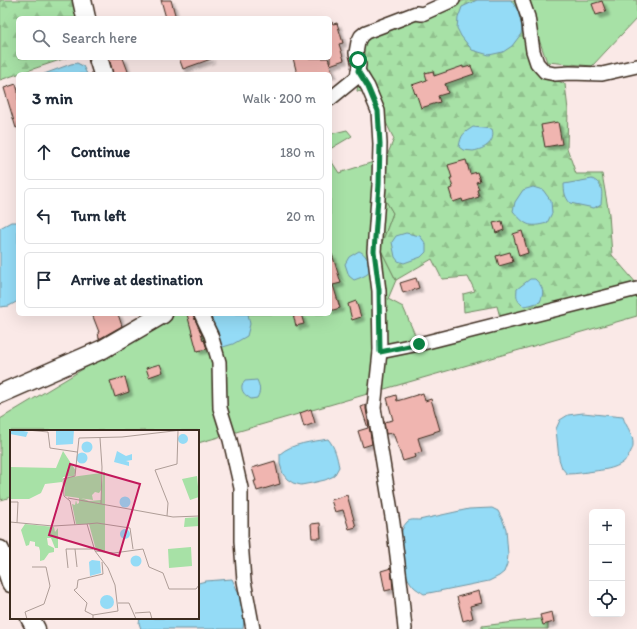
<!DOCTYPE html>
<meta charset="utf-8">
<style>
body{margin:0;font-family:Itim,sans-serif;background:#f6f6f7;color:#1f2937}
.controls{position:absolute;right:12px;bottom:12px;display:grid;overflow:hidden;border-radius:6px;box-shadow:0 4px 16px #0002}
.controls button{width:36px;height:36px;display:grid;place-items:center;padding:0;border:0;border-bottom:1px solid #e0e1e3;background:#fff;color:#1f2937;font:20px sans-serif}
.stop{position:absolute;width:12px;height:12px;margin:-9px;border:3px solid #0b8043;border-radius:50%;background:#fff}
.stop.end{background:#0b8043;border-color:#fff;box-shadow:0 1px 4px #0008}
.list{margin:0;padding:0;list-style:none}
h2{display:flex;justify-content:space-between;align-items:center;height:52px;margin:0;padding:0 16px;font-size:17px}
h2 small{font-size:13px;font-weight:400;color:#747a83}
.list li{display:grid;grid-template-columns:26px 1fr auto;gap:12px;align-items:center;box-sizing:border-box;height:56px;margin:0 8px 8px;padding:0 8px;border:1px solid #e0e1e3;border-radius:6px}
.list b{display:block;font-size:15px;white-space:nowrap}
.list em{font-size:13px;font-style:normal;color:#747a83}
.icon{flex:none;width:22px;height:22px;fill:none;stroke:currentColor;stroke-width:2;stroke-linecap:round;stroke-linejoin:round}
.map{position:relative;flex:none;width:637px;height:629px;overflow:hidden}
.search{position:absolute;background:#fff;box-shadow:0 4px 16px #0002;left:16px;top:16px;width:316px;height:44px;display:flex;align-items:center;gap:10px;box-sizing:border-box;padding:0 14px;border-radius:6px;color:#747a83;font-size:15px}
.panel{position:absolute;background:#fff;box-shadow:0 4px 16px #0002;left:16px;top:72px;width:316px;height:244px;border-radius:6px}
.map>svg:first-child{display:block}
.green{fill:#a7e1a6;stroke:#718662}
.forest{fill:url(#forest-firs);stroke:#718662}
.water{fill:#94dbf6;stroke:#7094a0}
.building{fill:#f0b5b0;stroke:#3b2a1e;filter:url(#shadow)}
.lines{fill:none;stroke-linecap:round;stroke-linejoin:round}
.street-casing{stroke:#3b2a1e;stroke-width:16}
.secondary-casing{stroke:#3b2a1e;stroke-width:21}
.street{stroke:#fff;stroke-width:13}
.secondary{stroke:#fff;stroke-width:18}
.route{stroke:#0b8043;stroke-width:5}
.inset-road{fill:none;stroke:#ae9d97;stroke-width:1}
.view{fill:#c2185b;fill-opacity:0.15;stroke:#c2185b;stroke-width:2}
.inset-edge{fill:none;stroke:#3b2a1e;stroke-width:2}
</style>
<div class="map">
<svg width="637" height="629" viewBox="0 0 637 629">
<defs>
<pattern id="forest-firs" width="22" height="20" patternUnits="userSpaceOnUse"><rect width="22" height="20" fill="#a7e1a6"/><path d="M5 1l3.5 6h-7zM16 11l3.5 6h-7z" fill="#91c18e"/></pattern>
<filter id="shadow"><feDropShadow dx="3.5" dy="3.5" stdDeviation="1" flood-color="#0004"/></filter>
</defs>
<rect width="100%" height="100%" fill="#fae9e7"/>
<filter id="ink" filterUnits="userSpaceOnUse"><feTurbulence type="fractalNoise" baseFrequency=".025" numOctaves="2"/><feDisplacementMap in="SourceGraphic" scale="8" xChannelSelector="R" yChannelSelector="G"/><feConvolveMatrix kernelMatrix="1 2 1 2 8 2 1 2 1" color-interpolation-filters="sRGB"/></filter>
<g filter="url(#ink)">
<g class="green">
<polygon points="525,0 637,0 637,18 592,66 547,62"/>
<polygon points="347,130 352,136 330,149 330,134"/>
<polygon points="386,158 380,191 393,213 380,248 396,280 388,299 403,307 419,344 637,294 637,316 198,443 198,431 11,431 11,497 1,500 0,492 0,419 123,345 168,314 330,314 330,159 339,173"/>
<polygon points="548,618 548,629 482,629 482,626"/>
</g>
<g class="forest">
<polygon points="0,0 78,0 81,18 18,18 18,58 66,58 0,80"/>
<polygon points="465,0 519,0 541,74 565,84 568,110 567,148 576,174 602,174 609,214 612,255 637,284 500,317 497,306 464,312 463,294 475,291 468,277 442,279 432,259 396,280 380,248 393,213 380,191 386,158 394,139 372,94 357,91 363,48 367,39 414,19 422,19"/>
</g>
<g class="water">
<polygon points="477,0 511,0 518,11 522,27 521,34 512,46 503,52 489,55 472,50 461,36 457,28 458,18 462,7"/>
<polygon points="77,63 83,66 87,74 44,74 71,64"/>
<path d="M473,127L492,129C496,142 485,149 473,151C470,151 466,150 463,150L459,147C461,134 464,133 473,127Z"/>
<path d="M592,179C604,184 602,193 601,204L594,208L570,203C565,197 564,192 564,184Z"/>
<path d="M533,187L543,190L551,201L552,213L547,223C529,228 525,225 513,211L515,202L523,190Z"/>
<polygon points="11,222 18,222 18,301 9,306 0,307 0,228"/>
<polygon points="406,233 420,236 426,244 426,252 421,257 404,263 398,261 395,257 392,242 396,236"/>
<path d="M359,251C364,253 365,256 368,260C376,273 365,276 354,280L349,276L345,264L349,257Z"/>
<path d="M530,279H535C543,287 545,291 540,302L530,305L523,306C517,300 516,298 517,289Z"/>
<polygon points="215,314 248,314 250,324 247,336 233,344 223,347 216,345 209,317"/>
<path d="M257,380C260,387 261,391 257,398L251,399C245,395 241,392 242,385L245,381Z"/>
<path d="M583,413L623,417C626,427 634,434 633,446C633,448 632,449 631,451C625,467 610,469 595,471C586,472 577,474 567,474L562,468L559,459L556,429L560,420L568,415Z"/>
<path d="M328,439C335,447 337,457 339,467L334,476L325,480L312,483L301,485L293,483L287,479L283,474L280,464V454C292,443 312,442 328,439Z"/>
<path d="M492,508L498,511L503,521L506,529L508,555L507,564L504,572L499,576L489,581L424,594C421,592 416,589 414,587C409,582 403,570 402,564C399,553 398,530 407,522C410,519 415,520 419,520L469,509Z"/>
<path d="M232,579C240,595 246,611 243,629H141L139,623L140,618H198V583L206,581Z"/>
</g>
<g class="building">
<polygon points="161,0 171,0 176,18 166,18"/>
<polygon points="602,1 606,12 596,15 592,4"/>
<polygon points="330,22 332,22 333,24 337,23 343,43 339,44 344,60 330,65 333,74 297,74 293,58 328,58 330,64"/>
<polygon points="109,58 123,58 129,74 113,74"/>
<polygon points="179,58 211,58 211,59 183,69"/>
<polygon points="463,66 463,68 471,66 474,74 445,84 448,93 438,96 440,102 421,108 416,93 415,94 412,85 427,80 425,73 433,71 434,76"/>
<polygon points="16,84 18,91 18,127 16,128 4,88"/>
<polygon points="558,122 562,144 545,147 541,125"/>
<polygon points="466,160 470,174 477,172 480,181 476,182 479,189 477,190 479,197 463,202 462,199 453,202 449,189 453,188 450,178 452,178 448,165"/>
<polygon points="502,221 504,230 496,233 493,223"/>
<polygon points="522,231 528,253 519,256 513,234"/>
<polygon points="510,252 513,262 499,266 496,256"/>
<polygon points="332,254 341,283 333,285 340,308 330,311 330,255"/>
<polygon points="416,278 419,288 403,293 400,283"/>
<polygon points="356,301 361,317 352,320 348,304"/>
<polygon points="92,314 118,314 122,326 99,339 98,332 99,332"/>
<polygon points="187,314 193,314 194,317 201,333 203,341 204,340 207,349 197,351"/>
<polygon points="293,314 301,314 304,324 296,326"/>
<polygon points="160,364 163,372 149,377 146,368"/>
<polygon points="125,377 129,392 115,397 110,381"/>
<polygon points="423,393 425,401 431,399 440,430 434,432 434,433 418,438 422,452 415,454 416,457 403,461 393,433 386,434 384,422 393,420 387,398 396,395 397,401"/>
<polygon points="366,405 366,409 372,444 363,447 358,431 368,428 361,407"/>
<polygon points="311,409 315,423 304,427 300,413"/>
<polygon points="275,461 280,484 257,491 254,481 256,481 252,468"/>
<polygon points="347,495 356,527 349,529 343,510 335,512 331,500"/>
<polygon points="320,523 321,538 312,538 311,524"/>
<polygon points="391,568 393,589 385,591 381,571"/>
<polygon points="479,591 482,603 470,606 473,618 463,621 457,597"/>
<polygon points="552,612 554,622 543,625 540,615"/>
</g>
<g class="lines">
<g class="street-casing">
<g id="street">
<polyline points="522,0 528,17 533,51 537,63 545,72 555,74 570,73 602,74 637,66"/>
<polyline points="358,71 368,87 378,111 380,144 379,185 374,251 379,291 380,352 374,408 393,523 401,588 405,629"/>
<polyline points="330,99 357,77 359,65 356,53 358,42 361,36 366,32 416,13 422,14 453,0"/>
<polyline points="201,314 211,335 219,362 220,408 230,440 241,488 241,541 244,581 253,629"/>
<polyline points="380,352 419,344 637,289"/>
</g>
</g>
<g class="secondary-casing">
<g id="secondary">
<polyline points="82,0 86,18"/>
<polyline points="98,58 103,74"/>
<polyline points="0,394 103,349 163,314"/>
<polyline points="0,550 11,583"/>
<polyline points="30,618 36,629"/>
</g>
</g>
<use href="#street" class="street"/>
<use href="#secondary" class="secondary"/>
</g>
</g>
<g class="lines" filter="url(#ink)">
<polyline class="route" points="358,60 359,65 358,71 368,87 378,111 380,144 379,185 374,251 379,290 380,352 419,344"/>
</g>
<g transform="translate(10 430)">
<rect width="189" height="189" fill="#fae9e7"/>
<path d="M53,21L66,41L64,46L53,47L52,52L35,54L31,63L19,69H0V37L46,38ZM93,42H95V121L86,120L79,94H66L62,74L65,75L66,70L67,74L69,73V67L79,71L91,70ZM189,87V96L174,97L175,88Z" fill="#a7e1a6"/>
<path d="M91,43V60L89,63L85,62L82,65L83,70L55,66L54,48ZM187,46L189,67L180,70L172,49ZM15,94L44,97L45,102L48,98V118H45L41,108H37L38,115L44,118V122L39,123L34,130L30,131V121L29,117L25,116V112L20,111L19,115L16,116L11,100ZM181,117L182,136L159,138L158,119Z" fill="#a7e1a6"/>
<path d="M0,0H9L18,2L16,7L0,4ZM46,0H64L63,14L46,15ZM168 9a5 5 0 1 1 10 0a5 5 0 1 1-10 0ZM71.5 17a5.5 5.5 0 1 1 11 0a5.5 5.5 0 1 1-11 0ZM107,21L116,26L122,24V30L116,31L119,32V36L104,32ZM66.5 28a5.5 5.5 0 1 1 11 0a5.5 5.5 0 1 1-11 0ZM109.5 72a5.5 5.5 0 1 1 11 0a5.5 5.5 0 1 1-11 0ZM110 104a5 5 0 1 1 10 0a5 5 0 1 1-10 0ZM120.5 131a5.5 5.5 0 1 1 11 0a5.5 5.5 0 1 1-11 0ZM82,130L90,131L91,143L80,146L79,132ZM90 172a7 7 0 1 1 14 0a7 7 0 1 1-14 0Z" fill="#94dbf6"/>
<path class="inset-road" d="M17,0L38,2L40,18L67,22M90,8L92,37L91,74M58,68L163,87L189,86M0,72H8L7,93M157,86L158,73L145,40L167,34L168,1M0,92L43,96L77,94L85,121L104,123L133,119L139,137L153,143L159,159H186L189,155M77,94L87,93L120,98L123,119M65,95L60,71L54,66L53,49L65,46L69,8L112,7L172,0M65,119L67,137M58,138L56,119H83M108,173H119L126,189M125,183L140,182L142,189M83,185L108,181L105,155L98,138L85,121M17,189L15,182L34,174L40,156L36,137H22M83,189V185L75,181L77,173L64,160L67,158L68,150L93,144L92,132"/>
<path class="view" d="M60,34L130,54L109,126L39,105Z"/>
<rect width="189" height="189" class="inset-edge"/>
</g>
</svg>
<div class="controls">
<button>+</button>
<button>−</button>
<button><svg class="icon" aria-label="locate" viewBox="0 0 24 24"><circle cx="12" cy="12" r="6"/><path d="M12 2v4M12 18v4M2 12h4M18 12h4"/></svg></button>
</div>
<div class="stop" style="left:358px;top:60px"></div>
<div class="stop end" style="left:419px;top:344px"></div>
<div class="search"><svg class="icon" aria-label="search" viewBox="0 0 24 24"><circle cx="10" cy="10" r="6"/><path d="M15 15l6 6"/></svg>Search here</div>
<section class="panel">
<h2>3 min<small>Walk · 200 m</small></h2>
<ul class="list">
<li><svg class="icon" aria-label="ahead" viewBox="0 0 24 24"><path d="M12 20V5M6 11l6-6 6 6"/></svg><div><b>Continue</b></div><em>180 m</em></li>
<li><svg class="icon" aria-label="left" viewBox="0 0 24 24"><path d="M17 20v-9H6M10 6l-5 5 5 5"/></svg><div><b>Turn left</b></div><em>20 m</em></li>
<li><svg class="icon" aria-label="arrive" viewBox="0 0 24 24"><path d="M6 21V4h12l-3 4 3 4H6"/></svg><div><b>Arrive at destination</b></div></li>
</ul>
</section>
</div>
